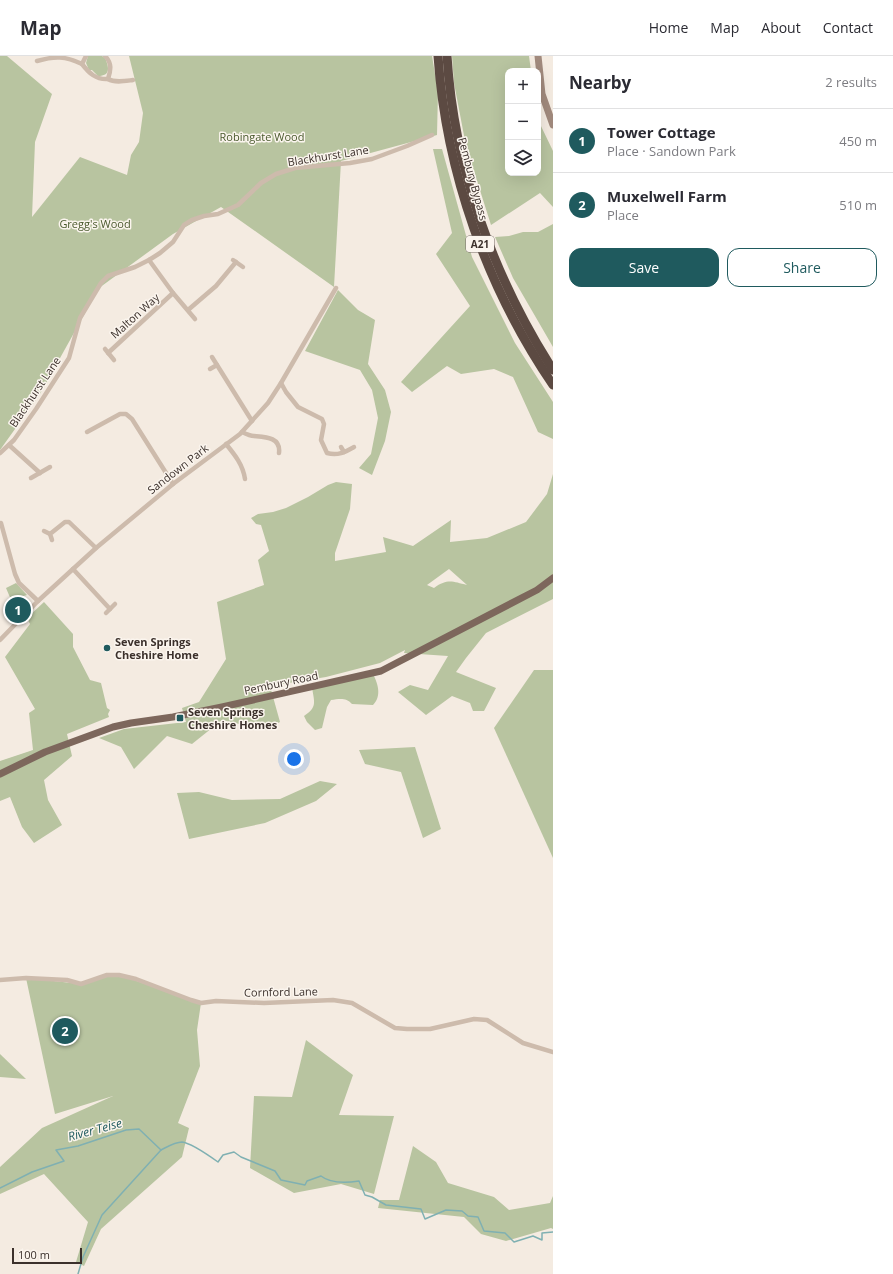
<!DOCTYPE html>
<meta charset="utf-8">
<style>
body{margin:0;font-family:"Open Sans",sans-serif;background:#f2f2f3;color:#2b2b33}
.controls{position:absolute;right:12px;top:12px;display:grid;overflow:hidden;border-radius:8px;box-shadow:0 4px 16px #0002}
.controls button{width:36px;height:36px;display:grid;place-items:center;padding:0;border:0;border-bottom:1px solid #e1e1e2;background:#fff;color:#2b2b33;font:20px sans-serif}
.scale{position:absolute;left:12px;bottom:10px;width:70px;box-sizing:border-box;padding-left:4px;border:2px solid #3b302b;border-top:0;font-size:11px;line-height:14px;white-space:nowrap;color:#3b302b;-webkit-text-stroke:3px #fbf5ee;paint-order:stroke}
.you{position:absolute;left:294px;top:703px;width:14px;height:14px;margin:-10px;border:3px solid #fff;border-radius:50%;background:#1a73e8;box-shadow:0 0 0 6px #1a73e833}
.badge{display:grid;place-items:center;width:26px;height:26px;border-radius:50%;background:#1f5a5e;color:#fff;font-size:13px;font-weight:700}
.pin{position:absolute;translate:-50% -50%;border:2px solid #fff;box-shadow:0 1px 4px #0006}
.list{margin:0;padding:0;list-style:none}
h2{display:flex;justify-content:space-between;align-items:center;height:52px;margin:0;padding:0 16px;font-size:17px}
h2 small{font-size:13px;font-weight:400;color:#7c7c81}
.list li{display:grid;grid-template-columns:26px 1fr auto;gap:12px;align-items:center;box-sizing:border-box;height:64px;padding:0 16px;border-top:1px solid #e1e1e2}
.list b{display:block;font-size:15px;white-space:nowrap}
.list p{margin:0;font-size:13px;white-space:nowrap;color:#7c7c81}
.list em{font-size:13px;font-style:normal;color:#7c7c81}
.actions{display:flex;gap:8px;padding:12px 16px}
.actions a{flex:1;padding:9px 0;border:1px solid #1f5a5e;border-radius:12px;text-align:center;font-size:14px;color:#1f5a5e}
.actions .main{background:#1f5a5e;color:#fff}
.icon{flex:none;width:22px;height:22px;fill:none;stroke:currentColor;stroke-width:2;stroke-linecap:round;stroke-linejoin:round}
.map{position:relative;flex:none;width:553px;height:1218px;overflow:hidden}
header{display:flex;align-items:center;gap:24px;box-sizing:border-box;height:56px;padding:0 20px;background:#fff;border-bottom:1px solid #e1e1e2}
header strong{font-size:19px}
nav{display:flex;gap:22px;margin-inline-start:auto;font-size:14px}
main{display:flex}
aside{flex:1;background:#fff}
.map>svg:first-child{display:block}
.green{fill:#b8c4a0;fill-rule:evenodd}
.lines{fill:none;stroke-linecap:round;stroke-linejoin:round}
.stream{stroke:#7fb0b2;stroke-width:1.5}
.street{stroke:#cdbbac;stroke-width:4.5}
.secondary{stroke:#a18a7d;stroke-width:7}
.primary{stroke:#7d675c;stroke-width:7}
.highway{stroke:#5c4a42;stroke-width:9}
.poi-dot{fill:#1f5a5e;stroke:#fbf5ee;stroke-width:1.5}
.labels{text-anchor:middle;stroke-width:3;stroke-linejoin:round;paint-order:stroke}
.shield{fill:#fbf5ee;stroke:#756b66;stroke-width:1}
.shield-label{font-size:10px;font-weight:bold;fill:#3b302b}
.park-label{font-size:11px;fill:#4a5a2e;stroke:#fbf5ee}
.street-label{font-size:11px;fill:#3b302b;stroke:#fbf5ee}
.poi-label{font-size:11px;font-weight:bold;fill:#3b302b;stroke:#fbf5ee;text-anchor:start}
.water-label{font-size:12px;font-style:italic;fill:#1f5a5e;stroke:#fbf5ee}
</style>
<header>
<strong>Map</strong>
<nav><a>Home</a><a>Map</a><a>About</a><a>Contact</a></nav>
</header>
<main>
<div class="map">
<svg width="553" height="1218" viewBox="0 0 553 1218">
<rect width="100%" height="100%" fill="#f4ebe1"/>
<g class="green">
<polygon points="0,0 7,0 52,38 35,86 32,161 80,101 127,119 131,99 139,86 143,57 129,0 432,0 438,36 437,79 341,105 334,231 221,151 173,178 99,232 40,338 0,394"/>
<path d="M88,0H102L105,2C109,11 111,20 98,20L92,14H89L86,7Z"/>
<polygon points="452,0 529,0 531,15 508,15 508,117 538,117 538,59 540,68 553,95 553,151 540,137 491,169 466,90 454,27"/>
<polygon points="433,93 442,93 472,201 515,287 553,346 553,383 538,376 513,321 494,313 461,318 447,310 412,336 401,326 470,250 436,198 452,177"/>
<polygon points="553,168 553,291 513,222 495,181 509,180 523,176 538,176"/>
<polygon points="338,234 358,254 375,264 368,308 385,334 391,356 385,385 372,419 359,412 371,398 378,362 372,334 360,314 305,295"/>
<path d="M553,418V543L486,577L466,602L456,616L496,632L484,655H473L470,647L452,640L426,659L398,636L410,629L428,634L448,600L404,597L405,594L380,607L326,621L270,630L280,666L266,674L222,664L192,688L167,680L134,713L121,691L99,682L124,673L186,666L182,652L199,646L226,603L217,546L264,529L258,504L269,495L261,469L256,468L251,462L258,458L273,456L286,452L308,441L328,429L336,426L352,428L350,453L335,497V505L386,496L383,481L413,490L451,464L450,486L487,482L526,466L547,438ZM449,513L467,529C453,526 448,522 434,532L427,529Z"/>
<polygon points="16,527 27,539 16,542 12,546 6,532"/>
<polygon points="44,546 73,578 73,591 90,624 101,627 107,652 110,654 108,658 109,661 67,678 72,700 44,724 48,744 62,769 34,787 22,771 10,741 0,745 0,705 33,694 29,657 35,653 5,601 30,568 27,562"/>
<polygon points="534,614 553,614 553,802 494,672"/>
<path d="M373,618C378,628 382,640 373,649L352,648C346,641 339,643 331,644L327,651L322,672L315,674L307,666L304,660C318,651 314,646 312,631Z"/>
<polygon points="415,691 441,773 423,782 401,716 365,708 359,694"/>
<polygon points="320,725 337,728 316,745 265,767 189,783 177,737 199,736 232,744 280,743"/>
<polygon points="107,919 119,919 201,947 197,974 200,1010 178,1067 189,1072 182,1101 101,1173 84,1210 76,1206 88,1166 44,1118 0,1138 0,1111 42,1072 113,1040 55,1058 26,922 81,928"/>
<polygon points="306,984 353,1019 339,1059 394,1060 374,1138 341,1128 294,1137 250,1112 254,1040 292,1041"/>
<polygon points="0,998 26,1023 0,1021"/>
<polygon points="413,1090 436,1106 448,1127 494,1141 509,1154 550,1147 553,1140 553,1173 551,1172 506,1185 481,1178 464,1161 378,1152 380,1144 399,1144"/>
</g>
<g class="lines">
<g class="stream">
<polyline points="0,1132 32,1116 64,1105 56,1094 78,1090 126,1074 139,1073 161,1094"/>
<path d="M78,1218L83,1201L102,1159L161,1094C167,1091 175,1086 182,1086C191,1087 211,1101 218,1106L223,1099L234,1096L241,1101L275,1115L281,1124L305,1129L307,1125L321,1120C331,1128 346,1127 359,1125L365,1139L372,1141L386,1149L421,1153L425,1163L446,1154L462,1155L468,1160L478,1161L484,1175L505,1177L514,1186L533,1180L542,1184V1177L553,1176"/>
</g>
<g class="street">
<path d="M86,0L82,8C89,17 96,24 108,23C111,14 112,7 105,0"/>
<path d="M37,5C55,0 65,0 82,8"/>
<path d="M108,23C115,27 125,25 133,24"/>
<polyline points="149,204 173,237 195,263"/>
<polyline points="233,204 243,211"/>
<polyline points="188,254 216,230 236,206"/>
<polyline points="105,293 114,304"/>
<polyline points="108,297 173,237"/>
<polyline points="212,301 252,365"/>
<polyline points="210,313 217,309"/>
<path d="M281,327L286,336L298,351L322,363L324,368L321,384L327,397C338,400 345,396 354,391"/>
<polyline points="87,376 120,358 126,358 132,363 173,428"/>
<path d="M242,376C246,378 250,380 254,380C265,381 281,381 279,397"/>
<path d="M226,388C235,399 243,409 245,423"/>
<polyline points="9,389 40,417"/>
<polyline points="341,391 344,396"/>
<polyline points="0,397 14,384 36,353 69,302 80,262 101,227 108,220 135,211 149,204 160,197 173,186 184,169 192,164 204,160 218,158 238,149 261,127 276,118 295,112 350,107 372,103 407,90 432,79"/>
<polyline points="31,422 50,411"/>
<polyline points="1,467 15,518 19,527 38,545"/>
<polyline points="44,475 50,478"/>
<polyline points="52,484 50,478 65,466 69,466 96,492"/>
<polyline points="73,513 110,553 115,548"/>
<polyline points="106,557 110,553"/>
<polyline points="0,584 38,545 96,492 173,428 240,378 268,347 281,327 336,232"/>
<polyline points="0,924 26,922 67,924 81,928 107,919 119,919 136,923 191,944 201,947 216,945 264,947 333,944 352,947 395,972 407,973 430,973 474,963 487,964 523,987 553,996"/>
</g>
<polyline class="secondary" points="538,0 542,38 553,69"/>
<polyline class="primary" points="0,718 45,696 113,671 131,667 173,661 222,651 381,615 537,534 553,522"/>
<g class="highway">
<path d="M438,0C446,117 487,232 553,329"/>
<path d="M447,0C454,112 493,220 553,314"/>
</g>
</g>
<g class="poi-dot">
<circle cx="107" cy="592" r="4"/>
<rect x="176" y="658" width="8" height="8" rx="2"/>
</g>
<g class="labels">
<rect class="shield" x="466" y="180" width="28" height="16" rx="3"/>
<g class="shield-label">
<text x="480" y="192">A21</text>
</g>
<g class="park-label">
<text x="262" y="85">Robingate Wood</text>
<text x="95" y="172">Gregg's Wood</text>
</g>
<g class="street-label">
<text transform="translate(328 100) rotate(-9)" y="4">Blackhurst Lane</text>
<text transform="translate(473 123) rotate(75)" y="4">Pembury Bypass</text>
<text transform="translate(135 260) rotate(-42)" y="4">Malton Way</text>
<text transform="translate(35 336) rotate(-56)" y="4">Blackhurst Lane</text>
<text transform="translate(178 413) rotate(-38)" y="4">Sandown Park</text>
<text transform="translate(281 627) rotate(-12)" y="4">Pembury Road</text>
<text transform="translate(281 936) rotate(-1)" y="4">Cornford Lane</text>
</g>
<g class="poi-label">
<text x="115" y="590">Seven Springs<tspan x="115" dy="13">Cheshire Home</tspan></text>
<text x="188" y="660">Seven Springs<tspan x="188" dy="13">Cheshire Homes</tspan></text>
</g>
<g class="water-label">
<text transform="translate(95 1074) rotate(-15)" y="4">River Teise</text>
</g>
</g>
</svg>
<div class="controls">
<button>+</button>
<button>−</button>
<button><svg class="icon" aria-label="layers" viewBox="0 0 24 24"><path d="M12 4l9 5-9 5-9-5zM3 14l9 5 9-5"/></svg></button>
</div>
<div class="scale">100 m</div>
<div class="you"></div>
<div class="pin badge" style="left:18px;top:554px">1</div>
<div class="pin badge" style="left:65px;top:975px">2</div>
</div>
<aside>
<h2>Nearby<small>2 results</small></h2>
<ul class="list">
<li><span class="badge">1</span><div><b>Tower Cottage</b><p>Place · Sandown Park</p></div><em>450 m</em></li>
<li><span class="badge">2</span><div><b>Muxelwell Farm</b><p>Place</p></div><em>510 m</em></li>
</ul>
<div class="actions"><a class="main">Save</a><a>Share</a></div>
</aside>
</main>
